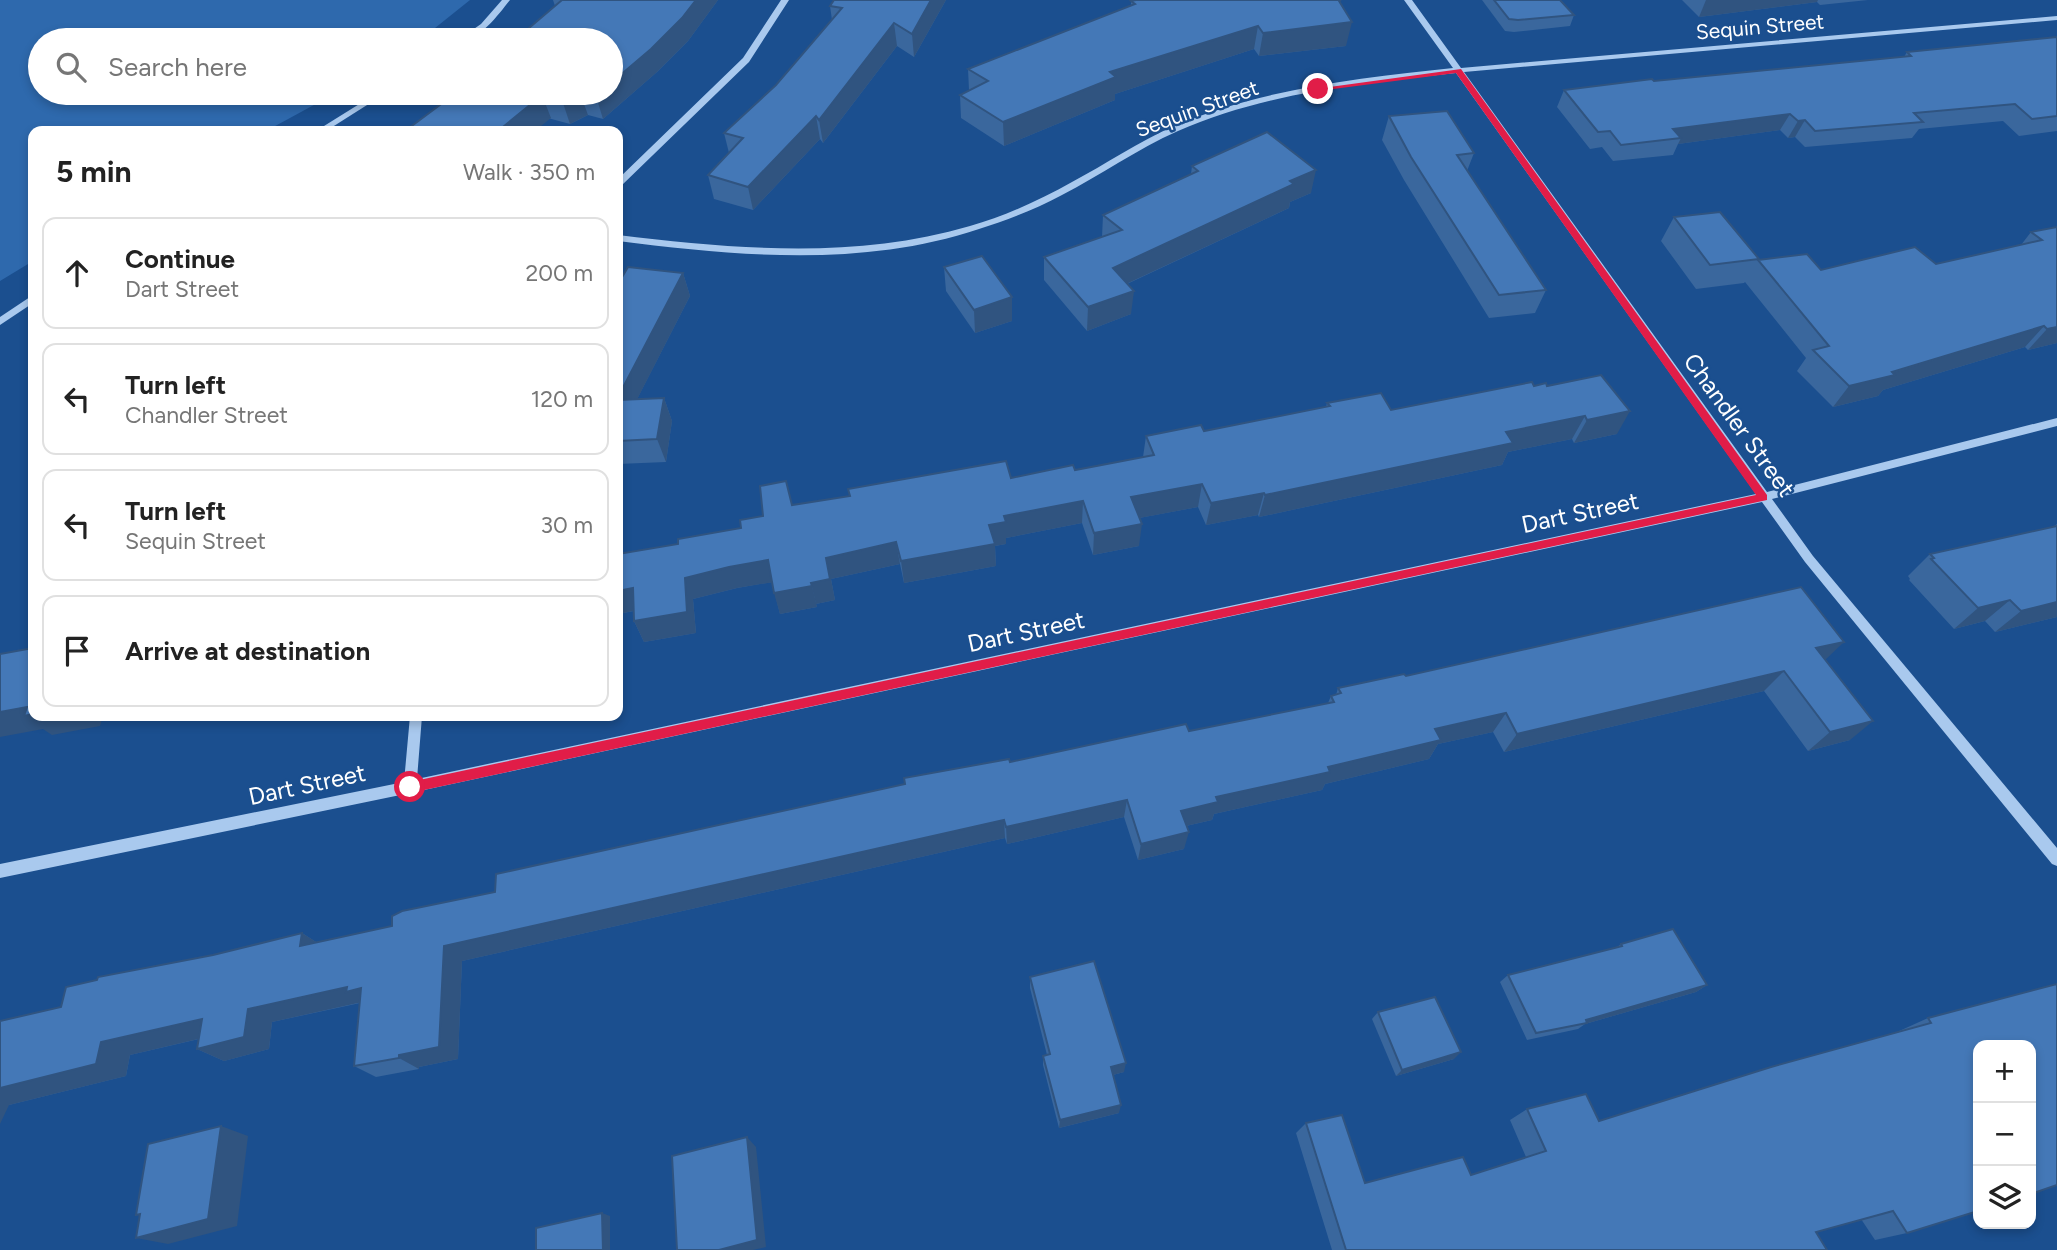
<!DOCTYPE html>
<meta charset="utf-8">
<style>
body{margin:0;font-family:Figtree,sans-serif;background:#f6f6f6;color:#222}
.controls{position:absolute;right:21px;bottom:21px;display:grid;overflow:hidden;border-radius:14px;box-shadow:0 4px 10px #0003}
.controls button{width:63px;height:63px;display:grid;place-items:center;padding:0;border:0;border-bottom:2px solid #e0e0e0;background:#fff;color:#222;font:35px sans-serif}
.stop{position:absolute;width:21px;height:21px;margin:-16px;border:5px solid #e11d48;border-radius:50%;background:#fff}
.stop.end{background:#e11d48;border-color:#fff;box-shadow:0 2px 7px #0008}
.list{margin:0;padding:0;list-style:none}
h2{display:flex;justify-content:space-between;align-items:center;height:91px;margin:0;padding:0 28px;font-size:30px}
h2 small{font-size:23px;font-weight:400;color:#767676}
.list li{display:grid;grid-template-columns:46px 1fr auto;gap:21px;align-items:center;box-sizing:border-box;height:112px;margin:0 14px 14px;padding:0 14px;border:2px solid #e0e0e0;border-radius:14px}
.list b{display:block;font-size:26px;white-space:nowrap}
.list p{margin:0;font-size:23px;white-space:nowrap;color:#767676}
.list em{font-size:23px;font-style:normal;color:#767676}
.icon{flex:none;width:38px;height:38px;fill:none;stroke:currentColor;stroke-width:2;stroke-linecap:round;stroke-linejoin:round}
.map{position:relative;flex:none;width:2057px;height:1250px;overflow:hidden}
.search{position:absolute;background:#fff;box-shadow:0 4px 10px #0003;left:28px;top:28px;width:595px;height:77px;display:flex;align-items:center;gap:18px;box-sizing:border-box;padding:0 24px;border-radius:38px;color:#767676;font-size:26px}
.panel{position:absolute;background:#fff;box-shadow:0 4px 10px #0003;left:28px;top:126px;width:595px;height:595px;border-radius:14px}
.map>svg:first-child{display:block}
.green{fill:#2e69ad}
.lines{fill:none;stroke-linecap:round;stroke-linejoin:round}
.minor{fill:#a9c9ee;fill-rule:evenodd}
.wall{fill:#3a679d}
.shaded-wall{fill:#305480}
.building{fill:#4478b7;stroke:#305480;stroke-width:2}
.route{fill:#e11d48}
.labels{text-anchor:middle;stroke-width:5;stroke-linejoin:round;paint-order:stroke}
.far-street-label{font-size:21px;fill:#fff;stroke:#1b4f8f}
.street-label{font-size:24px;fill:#fff;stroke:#1b4f8f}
</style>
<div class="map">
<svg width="2057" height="1250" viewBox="0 0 2057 1250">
<rect width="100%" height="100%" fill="#1b4f8f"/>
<polygon class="green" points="0,0 470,0 420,40 40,40 40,93 336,93 266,131 33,131 33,261 0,281"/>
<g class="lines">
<g class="minor">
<path d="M502,0H510C497,16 481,40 458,40L481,24Z"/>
<polygon points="781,0 789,0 749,62 621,186 618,187 618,179 743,58"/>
<path d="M1404,0H1412L1461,68L2057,16V20L1464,72L1767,492L2057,418V426L1772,499L1813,556L2057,848V866L2052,864L1805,562L1762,502L410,793L0,878V864L404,782L410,716H422L417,779L1756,494L1456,73C1363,83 1264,93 1178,131C1137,149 1101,175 1062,195C1036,209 1008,220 979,229C862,268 738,256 618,241V235C736,249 854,260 970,226C1005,216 1040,200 1072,182C1106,164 1138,142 1174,126C1261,89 1359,78 1453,68Z"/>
<polygon points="377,93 386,93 326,131 316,131"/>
<polygon points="33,295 33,303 0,325 0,317"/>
</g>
</g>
<g class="wall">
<polygon points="553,0 718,0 688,41 657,72 603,119 588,115 570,124 456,93 611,93 611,40 516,40 516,39 555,6"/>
<polygon points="946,0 914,57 897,46 823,143 820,139 753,210 714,199 708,175 729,153 724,133 776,85 832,20 830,6"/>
<polygon points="1482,0 1560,0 1574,15 1570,26 1514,32 1505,31"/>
<polygon points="1682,0 1868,0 1820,5 1817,2 1699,17"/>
<polygon points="1131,1 1342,6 1346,46 1259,56 1254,49 1115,94 1115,100 1004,146 961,118 960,95 969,90 968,69 1131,6"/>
<polygon points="2057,37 2057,131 2019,136 2003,121 1919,129 1912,138 1805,147 1795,137 1788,138 1780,130 1678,144 1673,155 1613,161 1602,147 1590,149 1557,107 1564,90 1904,57 1907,52"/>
<polygon points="1389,116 1474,153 1467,171 1546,290 1535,313 1489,318 1404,180 1382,140"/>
<polygon points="1192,166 1311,193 1290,202 1289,208 1127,284 1131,314 1087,331 1044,280 1044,257 1102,237 1103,215 1191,174"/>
<polygon points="1674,217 1759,260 1821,270 1936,264 2021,245 2031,232 2057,227 2057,343 2028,350 2025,347 1883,390 1878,396 1833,407 1797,371 1806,358 1745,282 1744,283 1696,289 1661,241"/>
<polygon points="944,267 1012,297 1012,321 975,333 946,291"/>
<polygon points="683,273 690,296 637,399 664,398 672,421 666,462 618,464 618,284"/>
<polygon points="1534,386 1547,386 1617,434 1574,443 1572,439 1508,452 1502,465 1259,517 1258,515 1206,525 1198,507 1139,518 1139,546 1093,555 1082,523 1006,538 1006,544 995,546 996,566 904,583 900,564 831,579 835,600 816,604 817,607 780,614 772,582 737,588 693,599 696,633 644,642 634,621 634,611 618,614 678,544 741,528 763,516 793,505 1075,470 1143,457 1146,436 1204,431 1326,407 1327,403 1391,410"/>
<polygon points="2057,524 2057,617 1995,632 1985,621 1954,629 1909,580 1910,579 1908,576 1930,554 2053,527"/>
<polygon points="1826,660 1850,740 1808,751 1764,691 1504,752 1493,732 1438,744 1429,759 1325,784 1322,790 1214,814 1212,820 1186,826 1184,849 1138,860 1124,817 1007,844 1005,838 462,961 458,1059 419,1067 419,1069 376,1077 354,1066 360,1003 272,1022 269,1049 224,1061 197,1049 199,1039 130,1055 126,1076 9,1105 7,1019 61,1007 302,933 316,942 392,926 495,892 1010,762 1189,731 1328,703 1331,696 1336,695 1338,688 1406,676"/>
<polygon points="1621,944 1707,985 1696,992 1585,1024 1578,1029 1527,1040 1500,982 1508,975 1617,947"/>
<polygon points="1030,977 1124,1072 1113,1075 1119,1113 1059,1128 1043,1065 1043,1056 1047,1055 1030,988"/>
<polygon points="2057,984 1907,1233 1875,1240 1861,1219 1816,1232 1827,1250 1332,1250 1296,1133 1306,1123 1365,1183 1471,1175 1526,1157 1510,1120 1527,1109 1599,1121 1897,1032 1928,1018"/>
<polygon points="1378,1012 1454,1059 1396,1076 1372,1019"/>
</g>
<g class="shaded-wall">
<polygon points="696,0 718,0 688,41 657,72 603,119 596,96 599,93 611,93 611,83"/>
<polygon points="931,0 946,0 914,57 912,34"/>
<polygon points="1706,0 1818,0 1817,2 1699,17"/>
<polygon points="1352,22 1346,46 1259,56 1263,33"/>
<polygon points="894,23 897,46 823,143 819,120"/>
<polygon points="1258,26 1254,49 1115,94 1115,100 1004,146 1003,122 1110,72"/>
<polygon points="577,93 580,93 588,115 570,124 562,100"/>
<polygon points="542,95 551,118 535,131 498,131"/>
<polygon points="1790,114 1780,130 1678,144 1681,138 1673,129"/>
<polygon points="816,116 820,139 753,210 748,187"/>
<polygon points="1805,120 1795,137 1788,138 1798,121"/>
<polygon points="1316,170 1311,193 1290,202 1289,208 1111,291 1113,268 1290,181"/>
<polygon points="683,273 690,296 625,423 618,405 618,397"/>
<polygon points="1134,291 1131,314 1087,331 1088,307"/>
<polygon points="1012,297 1012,321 975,333 974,310"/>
<polygon points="2044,326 2025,347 1883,390 1878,396 1833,407 1849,386"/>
<polygon points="2057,327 2057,343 2028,350 2047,329"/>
<polygon points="664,398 672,421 666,462 657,439"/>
<polygon points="1630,411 1617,434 1574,443 1587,420"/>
<polygon points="1585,416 1572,439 1508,452 1502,465 1259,517 1265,495 1506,432"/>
<polygon points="1202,484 1198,507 1129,520 1131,497"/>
<polygon points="1264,493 1258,515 1206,525 1211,503"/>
<polygon points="1083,501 1082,523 1006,538 1006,544 995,546 996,566 904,583 901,561 989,525 1004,516"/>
<polygon points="1142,524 1139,546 1093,555 1094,533"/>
<polygon points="896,542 900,564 831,579 835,600 816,604 811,583 826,558"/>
<polygon points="768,560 774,582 737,588 693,599 696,633 644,642 634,621 685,578 729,567"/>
<polygon points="812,586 817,607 780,614 774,593"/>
<polygon points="633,588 643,609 618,614 618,591"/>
<polygon points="2010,600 1985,621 1954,629 1978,608"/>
<polygon points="2057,602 2057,617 1995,632 2021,611"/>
<polygon points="1844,642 1823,662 1816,648"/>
<polygon points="1784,671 1764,691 1504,752 1517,734"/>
<polygon points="27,707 33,711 33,716 103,716 100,726 52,735 43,729 0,737 0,712"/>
<polygon points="1506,713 1493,732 1438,744 1429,759 1325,784 1322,790 1214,814 1212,820 1177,828 1181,811 1216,797 1328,767 1435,729"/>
<polygon points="1873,721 1850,740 1808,751 1830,732"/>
<polygon points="1127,800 1124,817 1007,844 1006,827"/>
<polygon points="1004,820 1005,838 462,961 458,1059 419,1067 419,1069 399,1058 444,946"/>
<polygon points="1189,832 1184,849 1138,860 1141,844"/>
<polygon points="302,933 324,947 300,946"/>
<polygon points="1707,985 1696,992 1585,1024 1587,1023 1586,1020"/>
<polygon points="347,987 361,988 362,1002 272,1022 269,1049 224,1061 197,1049 248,1009"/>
<polygon points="202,1019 228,1032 130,1055 126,1076 9,1105 0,1124 0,1088 101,1042"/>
<polygon points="1461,1052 1454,1059 1396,1076 1402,1070"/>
<polygon points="1126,1063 1124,1072 1109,1076 1111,1067"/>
<polygon points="1121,1105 1119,1113 1059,1128 1060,1120"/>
<polygon points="221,1126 248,1136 237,1226 168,1244 136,1238"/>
<polygon points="747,1137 756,1147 766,1247 753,1250 719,1250"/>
<polygon points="602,1213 610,1216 610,1250 603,1250"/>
</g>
<g class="building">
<polygon points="562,0 696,0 682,18 651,49 611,83 611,40 522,40 516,39"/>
<polygon points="834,0 931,0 912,34 894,23 819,120 816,116 748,187 708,175 743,138 724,133 776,85 842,8 830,6"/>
<polygon points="1136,0 1341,0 1339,1 1352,22 1263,33 1258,26 1110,72 1116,77 1003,122 960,95 988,81 968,69 1135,4 1131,1"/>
<polygon points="1494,0 1560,0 1574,15 1518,20 1509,19"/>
<polygon points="2057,37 2057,116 2032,119 2015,104 1914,113 1923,122 1815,131 1805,120 1798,121 1790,114 1673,129 1681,138 1621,145 1610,131 1598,132 1564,90 1652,79 1654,81 1911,56 1907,52"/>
<polygon points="456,93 577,93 562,100 542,95 498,131 405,131"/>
<polygon points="584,93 599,93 596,96"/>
<polygon points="1447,111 1474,153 1457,155 1546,290 1499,295 1411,157 1389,116"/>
<polygon points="1267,132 1316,170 1290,181 1294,184 1113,268 1134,291 1088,307 1044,257 1122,230 1103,215 1198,171 1192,166"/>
<polygon points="1720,212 1759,259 1710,265 1674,217"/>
<polygon points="2057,227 2057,327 2047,329 2044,326 1892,372 1895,375 1849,386 1813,350 1829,346 1758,260 1807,254 1821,270 1915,247 1936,264 2042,240 2031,232"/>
<polygon points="982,256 1012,297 974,310 944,267"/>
<polygon points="628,267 683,273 618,397 618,284"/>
<polygon points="1601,375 1630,411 1587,420 1585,416 1506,432 1513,443 1265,495 1264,493 1211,503 1202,484 1131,497 1142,524 1094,533 1083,501 1004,516 1006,522 989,525 995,544 901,561 896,542 826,558 830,579 811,583 812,586 774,593 768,560 729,567 685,578 687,612 634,621 633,588 618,591 618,554 678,544 678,539 741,528 740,520 763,516 760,486 786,481 792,505 850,496 848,489 1006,461 1011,478 1073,465 1075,470 1154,455 1146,436 1201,425 1204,431 1330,406 1327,403 1381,393 1391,410 1532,382 1534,386 1546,383 1547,386"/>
<polygon points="664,398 657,439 618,441 618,400"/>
<polygon points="2057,526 2057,602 2021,611 2010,600 1978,608 1931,559 1934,558 1930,554"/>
<polygon points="1801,587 1844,642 1816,648 1873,721 1830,732 1784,671 1517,734 1506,713 1435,729 1441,740 1328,767 1330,772 1216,797 1218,802 1181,811 1189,832 1141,844 1127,800 1006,827 1004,820 444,946 439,1047 399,1055 399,1058 354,1066 361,988 346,992 347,987 248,1009 244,1037 197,1049 202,1019 101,1042 96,1064 0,1088 0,1021 61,1007 66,987 97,980 98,977 213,955 302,933 300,946 392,926 392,916 402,911 495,892 496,874 905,784 904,778 1009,759 1010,762 1186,724 1189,731 1334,702 1331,696 1341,693 1338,688 1404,674 1406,676"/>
<polygon points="33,648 33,714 24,716 27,707 0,712 0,654"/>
<polygon points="1673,929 1707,985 1586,1020 1587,1023 1536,1033 1508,975 1622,946 1621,944"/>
<polygon points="1094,961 1126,1063 1111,1067 1121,1105 1060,1120 1043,1056 1050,1054 1030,977"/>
<polygon points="2057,984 2057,1185 2031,1194 2031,1045 1978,1045 1978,1211 1907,1233 1893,1211 1816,1232 1827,1250 1346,1250 1306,1123 1342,1115 1365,1183 1463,1157 1471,1175 1546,1151 1527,1109 1586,1094 1599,1121 1771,1067 1931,1023 1928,1018"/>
<polygon points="1435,997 1461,1052 1402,1070 1378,1012"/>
<polygon points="221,1126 208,1219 136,1238 140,1214 136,1215 148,1144"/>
<polygon points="747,1137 757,1240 719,1250 677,1250 672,1156"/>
<polygon points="602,1213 603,1250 536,1250 536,1228"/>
</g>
<polygon class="route" points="1461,69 1767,495 1767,500 410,793 405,791 404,787 410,782 1756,495 1456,73 1318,91 1315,89"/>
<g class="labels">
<g class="far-street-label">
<text transform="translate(1760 27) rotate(-5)" y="7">Sequin Street</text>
<text transform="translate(1197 109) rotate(-20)" y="7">Sequin Street</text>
</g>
<g class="street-label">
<text transform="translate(1739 425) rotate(54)" y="8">Chandler Street</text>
<text transform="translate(1580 513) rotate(-12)" y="8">Dart Street</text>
<text transform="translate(1026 632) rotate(-12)" y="8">Dart Street</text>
<text transform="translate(307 785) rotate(-12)" y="8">Dart Street</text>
</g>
</g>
</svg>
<div class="controls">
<button>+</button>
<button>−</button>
<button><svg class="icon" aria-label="layers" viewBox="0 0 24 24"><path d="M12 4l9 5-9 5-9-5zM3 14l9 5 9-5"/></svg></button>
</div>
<div class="stop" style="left:410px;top:787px"></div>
<div class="stop end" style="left:1318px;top:89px"></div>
<div class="search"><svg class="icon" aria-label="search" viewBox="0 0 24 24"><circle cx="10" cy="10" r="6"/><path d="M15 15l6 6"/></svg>Search here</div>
<section class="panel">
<h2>5 min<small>Walk · 350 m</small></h2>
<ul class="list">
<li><svg class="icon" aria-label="ahead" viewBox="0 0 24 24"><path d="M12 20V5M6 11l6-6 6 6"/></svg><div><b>Continue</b><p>Dart Street</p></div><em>200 m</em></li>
<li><svg class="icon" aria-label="left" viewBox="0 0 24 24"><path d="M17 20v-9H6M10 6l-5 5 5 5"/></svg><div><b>Turn left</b><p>Chandler Street</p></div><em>120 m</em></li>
<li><svg class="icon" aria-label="left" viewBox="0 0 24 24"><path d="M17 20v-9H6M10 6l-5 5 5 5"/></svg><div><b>Turn left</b><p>Sequin Street</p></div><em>30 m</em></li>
<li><svg class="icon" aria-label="arrive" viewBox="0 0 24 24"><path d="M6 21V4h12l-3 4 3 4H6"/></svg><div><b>Arrive at destination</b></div></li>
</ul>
</section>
</div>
